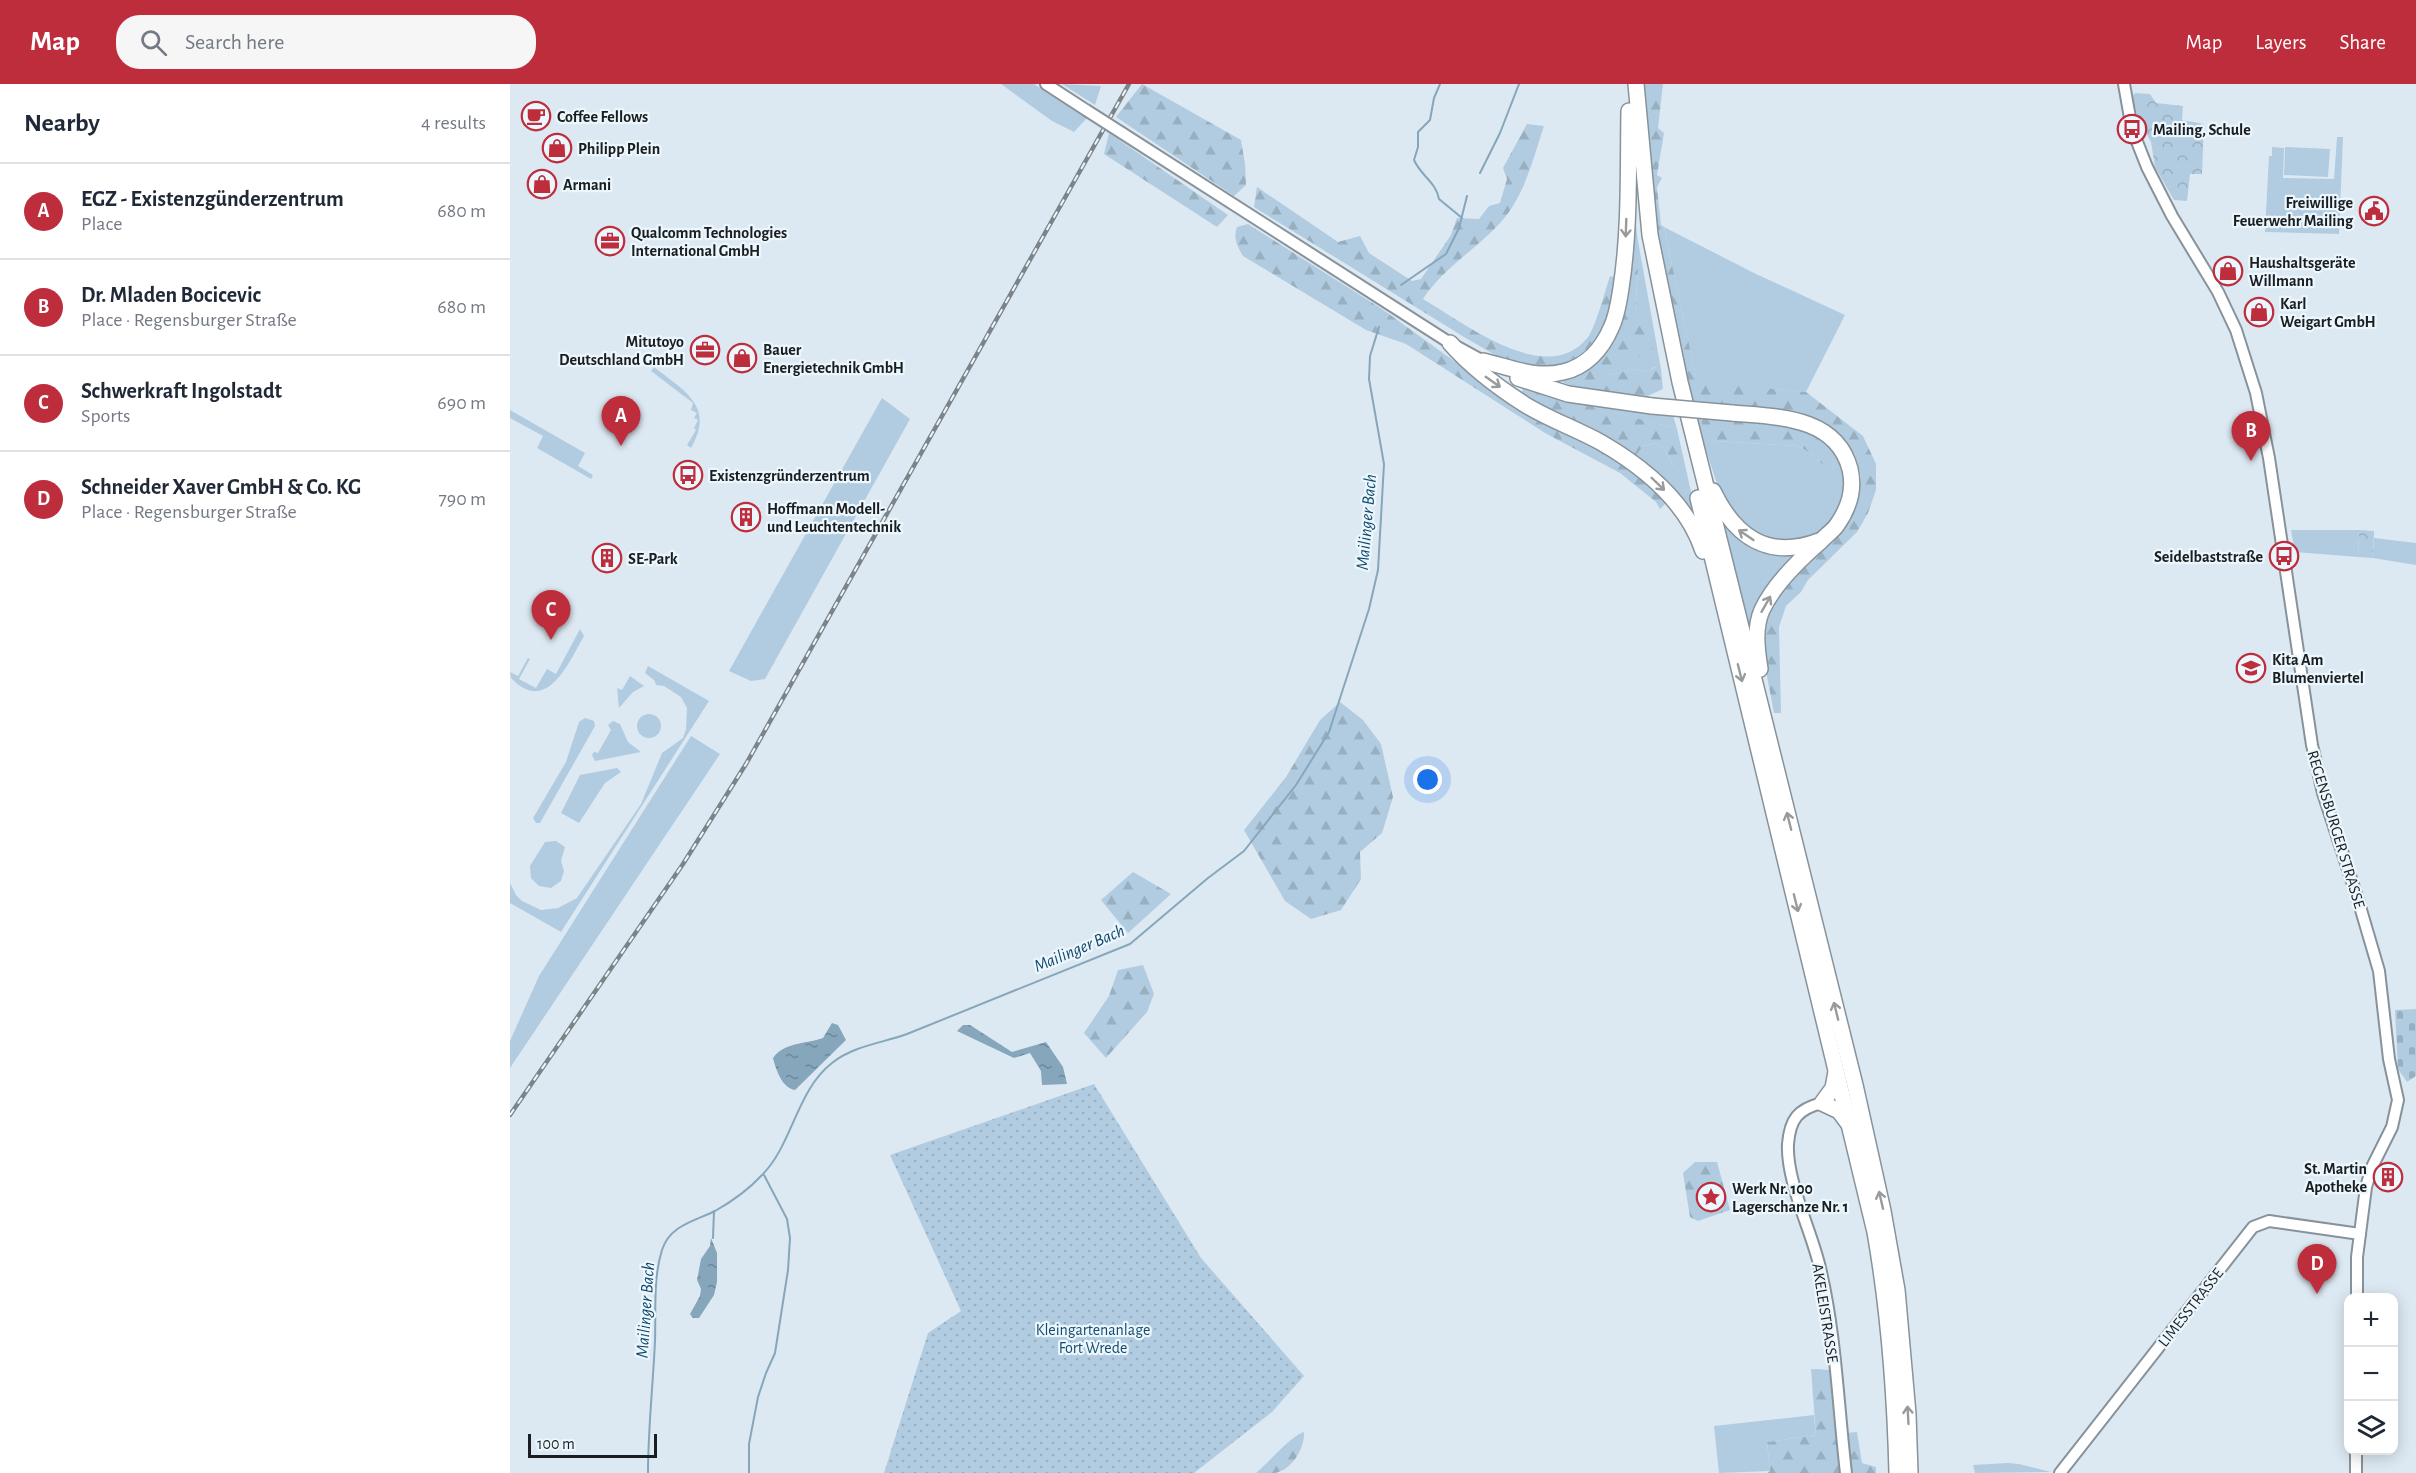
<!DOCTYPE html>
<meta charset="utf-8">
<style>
body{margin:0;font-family:"Alegreya Sans",sans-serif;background:#f6f6f7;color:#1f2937}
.controls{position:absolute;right:18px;bottom:18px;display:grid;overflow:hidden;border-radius:12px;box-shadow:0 3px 15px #0003}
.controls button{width:54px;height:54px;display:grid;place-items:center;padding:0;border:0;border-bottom:2px solid #e0e1e3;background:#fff;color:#1f2937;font:30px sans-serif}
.scale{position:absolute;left:18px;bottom:15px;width:129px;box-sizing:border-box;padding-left:6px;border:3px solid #1a1e21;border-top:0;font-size:16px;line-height:21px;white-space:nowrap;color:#1a1e21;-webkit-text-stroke:4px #ecf6fd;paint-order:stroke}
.you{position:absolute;left:918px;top:696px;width:21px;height:21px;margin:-15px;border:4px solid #fff;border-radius:50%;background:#1a73e8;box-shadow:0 0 0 9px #1a73e833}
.badge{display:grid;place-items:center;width:39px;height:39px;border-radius:50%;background:#be2d3c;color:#fff;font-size:20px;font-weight:700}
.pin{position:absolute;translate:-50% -50px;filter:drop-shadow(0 2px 3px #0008)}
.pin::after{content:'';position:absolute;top:32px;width:21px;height:18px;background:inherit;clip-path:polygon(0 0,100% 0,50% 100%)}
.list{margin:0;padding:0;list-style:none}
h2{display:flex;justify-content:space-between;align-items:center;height:78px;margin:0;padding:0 24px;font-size:26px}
h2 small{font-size:20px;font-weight:400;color:#747a83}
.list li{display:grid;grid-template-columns:39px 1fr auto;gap:18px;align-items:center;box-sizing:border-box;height:96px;padding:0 24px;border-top:2px solid #e0e1e3}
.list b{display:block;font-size:22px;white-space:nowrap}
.list p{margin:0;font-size:20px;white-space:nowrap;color:#747a83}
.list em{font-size:20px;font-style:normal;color:#747a83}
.icon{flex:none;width:33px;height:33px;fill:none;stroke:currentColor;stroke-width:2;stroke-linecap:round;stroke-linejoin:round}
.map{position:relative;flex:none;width:1906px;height:1389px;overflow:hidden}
header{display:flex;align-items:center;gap:36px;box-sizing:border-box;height:84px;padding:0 30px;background:#be2d3c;color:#fff}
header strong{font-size:28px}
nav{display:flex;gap:33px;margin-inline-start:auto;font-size:21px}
.search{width:420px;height:54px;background:#f6f6f7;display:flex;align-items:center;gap:15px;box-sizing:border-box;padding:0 21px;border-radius:24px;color:#747a83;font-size:22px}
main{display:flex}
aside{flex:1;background:#fff}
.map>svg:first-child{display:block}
.grass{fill:#b1cce0}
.forest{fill:url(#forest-firs)}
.cemetery{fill:url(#cemetery-stones)}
.park{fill:url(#park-crowns)}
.garden{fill:url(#garden-dots)}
.water{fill:url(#water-ripples)}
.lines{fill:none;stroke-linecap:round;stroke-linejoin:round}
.stream{stroke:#86a6bc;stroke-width:2}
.secondary-casing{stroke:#87929a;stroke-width:14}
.highway-casing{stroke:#87929a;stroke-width:18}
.secondary{stroke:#fff;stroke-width:10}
.highway{stroke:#fff;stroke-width:15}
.rail-casing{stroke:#7c848a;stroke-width:4.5}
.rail{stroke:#ecf6fd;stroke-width:2;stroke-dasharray:7;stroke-linecap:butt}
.secondary-bridge-casing{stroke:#87929a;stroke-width:14;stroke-linecap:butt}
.highway-bridge-casing{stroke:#87929a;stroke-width:18;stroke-linecap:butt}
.secondary-bridge{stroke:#fff;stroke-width:10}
.highway-bridge{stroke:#fff;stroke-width:15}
.oneway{stroke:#989a9b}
.labels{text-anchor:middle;stroke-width:4.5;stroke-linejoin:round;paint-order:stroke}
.poi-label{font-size:16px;font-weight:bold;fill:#1a1e21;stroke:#ecf6fd;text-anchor:start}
.street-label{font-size:16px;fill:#1a1e21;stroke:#ecf6fd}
.park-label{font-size:16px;fill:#154c6c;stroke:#ecf6fd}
.water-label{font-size:18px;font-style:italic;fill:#12496a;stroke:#ecf6fd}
</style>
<header>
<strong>Map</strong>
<div class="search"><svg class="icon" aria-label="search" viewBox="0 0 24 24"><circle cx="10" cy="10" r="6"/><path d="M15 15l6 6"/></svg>Search here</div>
<nav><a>Map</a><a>Layers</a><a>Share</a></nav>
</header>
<main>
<aside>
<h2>Nearby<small>4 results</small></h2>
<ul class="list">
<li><span class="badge">A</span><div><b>EGZ - Existenzgünderzentrum</b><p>Place</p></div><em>680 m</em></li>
<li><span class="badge">B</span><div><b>Dr. Mladen Bocicevic</b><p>Place · Regensburger Straße</p></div><em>680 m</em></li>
<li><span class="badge">C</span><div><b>Schwerkraft Ingolstadt</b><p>Sports</p></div><em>690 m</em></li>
<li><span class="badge">D</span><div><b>Schneider Xaver GmbH &amp; Co. KG</b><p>Place · Regensburger Straße</p></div><em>790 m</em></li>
</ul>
</aside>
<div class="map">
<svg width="1906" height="1389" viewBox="0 0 1906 1389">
<defs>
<pattern id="forest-firs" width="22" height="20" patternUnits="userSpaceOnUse" patternTransform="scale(1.5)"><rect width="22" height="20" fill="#b1cce0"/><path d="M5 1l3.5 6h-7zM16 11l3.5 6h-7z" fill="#98afc0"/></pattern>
<pattern id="cemetery-stones" width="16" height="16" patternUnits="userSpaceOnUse" patternTransform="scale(1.5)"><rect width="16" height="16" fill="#b1cce0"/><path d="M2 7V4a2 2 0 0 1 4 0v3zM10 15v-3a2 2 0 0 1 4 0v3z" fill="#98afc0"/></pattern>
<pattern id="park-crowns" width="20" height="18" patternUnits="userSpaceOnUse" patternTransform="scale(1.5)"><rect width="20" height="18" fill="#b1cce0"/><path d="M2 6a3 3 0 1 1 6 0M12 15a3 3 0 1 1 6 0" fill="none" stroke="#98afc0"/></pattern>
<pattern id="garden-dots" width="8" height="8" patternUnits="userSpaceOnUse" patternTransform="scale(1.5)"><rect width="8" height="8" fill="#b1cce0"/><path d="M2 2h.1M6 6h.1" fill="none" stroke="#98afc0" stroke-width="1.8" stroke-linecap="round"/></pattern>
<pattern id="water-ripples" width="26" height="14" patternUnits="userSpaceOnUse" patternTransform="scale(1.5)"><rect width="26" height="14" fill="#86a6bc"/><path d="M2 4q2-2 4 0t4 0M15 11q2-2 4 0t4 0" fill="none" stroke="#6d8798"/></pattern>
</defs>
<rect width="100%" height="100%" fill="#dde9f2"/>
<g class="grass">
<polygon points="491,0 524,0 577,34 564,48 542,37"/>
<polygon points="552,0 591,2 585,21"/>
<polygon points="1827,53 1833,53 1829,150 1755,148 1759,72 1762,72 1762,63 1774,64 1773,94 1824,95"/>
<polygon points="1775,63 1820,65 1818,93 1774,91"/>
<polygon points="1121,102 1128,157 1151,285 1145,283 1137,288 1124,285 1100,291 1099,288 1108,279 1117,276 1133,240 1125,228 1128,186 1122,180 1115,230 1105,252"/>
<polygon points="1154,143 1244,189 1335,231 1296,308 1187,298"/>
<path d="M144,283C173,306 206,322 181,364L177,361L186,346L184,344L188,336L184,334L187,329L181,326L183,319L141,287Z"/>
<polygon points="372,314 400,335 255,595 241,597 219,587"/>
<polygon points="1075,321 1163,331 1167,345 1188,439 1125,373 1133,362 1146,359 1156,368 1163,382 1167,345"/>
<polygon points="0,326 75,369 68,382 83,391 81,395 27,364 33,352 0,334"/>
<path d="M1185,333L1191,334L1204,357L1287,362C1302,368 1309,381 1324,385C1324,362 1297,352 1279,342C1291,344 1305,347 1314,355C1350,384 1336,450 1288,458C1276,460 1259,455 1246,454L1212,415Z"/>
<polygon points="1209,432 1289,468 1241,559"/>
<polygon points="1781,446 1849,446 1848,473 1785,468"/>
<polygon points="1864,454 1906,459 1906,481 1863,474"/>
<path d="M70,545L74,552C59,578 37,632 1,594L0,588L8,592L18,574L20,575L9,595L26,604L37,585L46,590Z"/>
<polygon points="138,582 199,617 51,848 0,819 0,799 6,811 12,817 31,826 48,824 67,814 131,720 152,669 173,654 176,645 177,624 171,613 154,602 146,601 144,596 135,589"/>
<polygon points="120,592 134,602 123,608 109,624 107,604 112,606"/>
<circle cx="139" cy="642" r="12"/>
<polygon points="75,634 84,637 85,642 30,739 26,739 23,734 56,678 69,638"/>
<polygon points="103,637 110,640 118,658 131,668 85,677 82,671 84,668 88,669 101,646 98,641"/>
<polygon points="181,652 210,670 0,984 0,957 29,892"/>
<polygon points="107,684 111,688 95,699 69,739 51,729 70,691"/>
<polygon points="46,757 55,763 51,777 54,787 51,797 41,804 29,802 21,794 20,782 35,758"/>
<polygon points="1304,1331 1306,1351 1257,1358 1260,1387 1209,1389 1204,1342"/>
<polygon points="1498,1379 1509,1380 1541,1388 1465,1389 1463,1381"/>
</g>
<g class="forest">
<polygon points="632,0 731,56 735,80 736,101 724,112 606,33"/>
<polygon points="1132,0 1153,0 1148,44 1154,49 1147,91 1152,94 1147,103 1151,141 1154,143 1187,297 1296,308 1353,352 1366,380 1366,406 1358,429 1347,448 1298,496 1291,508 1276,522 1269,543 1271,629 1264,629 1255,582 1253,553 1255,534 1277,498 1324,456 1341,435 1348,416 1351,392 1345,371 1334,356 1317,340 1298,331 1182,318 1146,144"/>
<path d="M1017,40L1034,42C1023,75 1015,111 991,138C967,165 933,184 913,215C954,239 1038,305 1078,253C1086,242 1095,207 1100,192L1108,194L1094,245L1082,266L1045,287L992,275L954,253L744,123L747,103L828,158L850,152L859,169L902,197L911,195L941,151L947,134L969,135L979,122L990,119L997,95L993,84Z"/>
<polygon points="599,49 718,131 707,143 594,70"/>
<path d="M738,140L872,225L994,313L1110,375L1154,414L1156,419L1150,425L1146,418L1110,389L1035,349L896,260L856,246L733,172C727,162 723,154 727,143Z"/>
<path d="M1122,179L1126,180L1128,186L1125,228L1128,231L1135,230L1133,239L1141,241L1142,266C1125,279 1116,270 1100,288V291L1124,285L1137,288L1146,283L1151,285L1153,305L1131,315L1070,306L1052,298L1075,286L1105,252L1115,230Z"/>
<polygon points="1013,304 1167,345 1169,379 1163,382 1156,368 1146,359 1133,362 1125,373 1089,349 1011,311"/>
<path d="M1191,334C1227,336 1323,334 1324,385C1309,382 1303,368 1287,362L1204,357L1193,344Z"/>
<polygon points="830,618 853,636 871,660 883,713 872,749 850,768 851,795 831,826 801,835 775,817 734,746 776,693 810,636"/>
<polygon points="623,788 661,810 618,849 591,816"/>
<polygon points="633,881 644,910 637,928 596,974 574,949 599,912 608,886"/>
<polygon points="1185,1078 1207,1078 1220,1126 1188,1137 1180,1133 1173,1089"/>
<polygon points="1301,1285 1319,1286 1326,1350 1347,1348 1352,1379 1366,1383 1366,1389 1257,1389 1260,1387 1257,1358 1306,1351"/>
<path d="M794,1348C795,1364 782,1386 765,1389C759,1389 752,1389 746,1389C758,1379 782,1351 794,1348Z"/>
</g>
<polygon class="cemetery" points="1906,925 1906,992 1897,998 1888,985 1885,926"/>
<g class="park">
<polygon points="1625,9 1640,10 1646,19 1673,22 1672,36 1694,40 1692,90 1680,90 1677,117 1664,116 1645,83 1641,58 1627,32 1622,13"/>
<polygon points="1849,446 1864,447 1863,474 1848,473"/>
</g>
<polygon class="garden" points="584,1000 691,1174 794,1292 762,1328 684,1389 374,1389 418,1249 451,1227 380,1071"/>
<g class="water">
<path d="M322,939L328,941L336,956L285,1006C272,1004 266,986 263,974C274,958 296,960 313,954Z"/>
<polygon points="453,941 460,941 502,968 536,958 553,983 557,1000 532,1001 531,987 520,969 504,974 447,947"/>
<polygon points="201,1154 207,1169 207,1198 204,1211 189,1234 183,1234 180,1230 190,1212 191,1205 187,1196 191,1175 200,1162"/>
</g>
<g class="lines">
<g class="stream">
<path d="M930,0L924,14L920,36L908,48V63L904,76C911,92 926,98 929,115L952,134"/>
<polyline points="970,89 990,49 1009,0"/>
<polyline points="891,201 936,170 949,144 957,112"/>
<polyline points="203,1154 204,1127"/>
<path d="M138,1389C138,1345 143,1301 145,1257C146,1228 143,1194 152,1166C160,1141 185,1137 205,1127C221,1118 240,1104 252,1091C283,1060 286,1007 322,979C343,962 372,959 397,950L620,860L698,794L734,767L786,701L819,648L859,525L868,486L874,380L859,295L860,272L869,243"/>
<polyline points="239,1389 239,1360 248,1313 256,1289 265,1269 278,1186 280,1154 277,1135 254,1091"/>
</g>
<g class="secondary-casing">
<g id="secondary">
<polyline points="536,0 576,26"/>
<polyline points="1614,0 1622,45 1637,83 1662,132 1708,208 1726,246 1746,309 1759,374 1802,661 1813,709 1849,819 1869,887 1879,975 1888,1016 1882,1043 1862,1083 1856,1103 1847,1173 1847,1214"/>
<polyline points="612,49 940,259 973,277"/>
<path d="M1312,1019C1288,1025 1280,1035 1278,1060C1276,1097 1302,1148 1310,1184C1326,1251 1328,1321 1336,1389"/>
<polyline points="1846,1366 1846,1389"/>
<polyline points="1550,1389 1743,1143 1759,1137 1850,1150"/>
</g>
</g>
<g class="highway-casing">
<g id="highway">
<polyline points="1126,0 1140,151 1170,298 1345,1001 1373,1127 1387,1206 1398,1330 1400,1389"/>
<path d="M940,259C961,283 986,302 1014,320C1038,335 1067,345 1092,359C1135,384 1177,418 1193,467"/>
<path d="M973,277C999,283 1026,295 1053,288C1076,283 1092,265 1101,244C1107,232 1109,217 1111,204C1120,146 1118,86 1119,27"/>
<polyline points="1008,294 1058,310 1142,322"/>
<path d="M1222,329C1267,333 1326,332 1340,385C1345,406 1339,424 1327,441C1322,448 1316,451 1311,457C1289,476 1264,500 1252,526C1244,544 1247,566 1250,585"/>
<path d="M1203,407C1225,453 1258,476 1309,457"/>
<path d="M1188,414L1365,1148C1379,1228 1385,1308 1387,1389"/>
<polyline points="1326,988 1323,1004 1312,1019 1329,1027 1338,1039"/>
</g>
</g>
<use href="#secondary" class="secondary"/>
<use href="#highway" class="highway"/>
<g class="rail-casing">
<polyline id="rail" points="0,1031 173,780 236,680 619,0"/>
</g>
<use href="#rail" class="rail"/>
<g class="secondary-bridge-casing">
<polyline id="secondary-bridge" points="576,26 612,49"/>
</g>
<g class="highway-bridge-casing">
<polyline id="highway-bridge" points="1142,322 1222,329"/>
</g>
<use href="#secondary-bridge" class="secondary-bridge"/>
<use href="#highway-bridge" class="highway-bridge"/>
</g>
<defs><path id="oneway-shaft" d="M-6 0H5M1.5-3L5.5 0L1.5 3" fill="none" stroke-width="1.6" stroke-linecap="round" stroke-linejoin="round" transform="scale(1.5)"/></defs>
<g class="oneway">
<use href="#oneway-shaft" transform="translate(1116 144) rotate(92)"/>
<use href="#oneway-shaft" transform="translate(983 298) rotate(35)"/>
<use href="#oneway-shaft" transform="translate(1148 400) rotate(44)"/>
<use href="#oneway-shaft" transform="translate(1236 451) rotate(-146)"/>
<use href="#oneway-shaft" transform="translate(1256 520) rotate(-60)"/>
<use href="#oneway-shaft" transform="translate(1230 589) rotate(76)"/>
<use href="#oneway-shaft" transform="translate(1279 737) rotate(-104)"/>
<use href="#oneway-shaft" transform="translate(1286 819) rotate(76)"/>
<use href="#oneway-shaft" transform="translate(1326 927) rotate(-104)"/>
<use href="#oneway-shaft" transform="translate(1371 1116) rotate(-103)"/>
<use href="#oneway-shaft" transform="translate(1398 1331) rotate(-93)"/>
</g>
<defs>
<g id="cafe-ring" transform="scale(1.5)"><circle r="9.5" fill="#ecf6fd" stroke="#be2d3c" stroke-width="1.5"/><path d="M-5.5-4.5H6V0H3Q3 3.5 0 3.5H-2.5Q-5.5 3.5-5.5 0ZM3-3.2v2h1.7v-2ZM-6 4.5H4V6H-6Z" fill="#be2d3c"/></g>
<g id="bus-ring" transform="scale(1.5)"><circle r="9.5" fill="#ecf6fd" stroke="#be2d3c" stroke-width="1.5"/><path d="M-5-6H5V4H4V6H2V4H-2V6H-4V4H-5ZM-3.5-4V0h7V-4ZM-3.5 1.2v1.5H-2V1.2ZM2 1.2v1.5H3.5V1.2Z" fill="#be2d3c"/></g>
<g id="shop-ring" transform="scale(1.5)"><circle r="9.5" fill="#ecf6fd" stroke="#be2d3c" stroke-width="1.5"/><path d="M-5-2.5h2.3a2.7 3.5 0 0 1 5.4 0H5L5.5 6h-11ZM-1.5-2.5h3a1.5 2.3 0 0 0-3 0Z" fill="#be2d3c"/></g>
<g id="civic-ring" transform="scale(1.5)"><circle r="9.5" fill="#ecf6fd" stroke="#be2d3c" stroke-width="1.5"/><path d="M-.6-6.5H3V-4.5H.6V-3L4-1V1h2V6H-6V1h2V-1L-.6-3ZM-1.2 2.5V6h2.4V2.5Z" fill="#be2d3c"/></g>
<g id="office-ring" transform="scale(1.5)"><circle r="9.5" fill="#ecf6fd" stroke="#be2d3c" stroke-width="1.5"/><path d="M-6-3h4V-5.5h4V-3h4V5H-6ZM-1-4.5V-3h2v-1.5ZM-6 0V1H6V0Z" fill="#be2d3c"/></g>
<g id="building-ring" transform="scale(1.5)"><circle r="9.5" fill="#ecf6fd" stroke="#be2d3c" stroke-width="1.5"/><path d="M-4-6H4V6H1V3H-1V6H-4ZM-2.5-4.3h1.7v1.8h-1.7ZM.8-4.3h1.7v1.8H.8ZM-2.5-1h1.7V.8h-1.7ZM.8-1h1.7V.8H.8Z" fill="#be2d3c"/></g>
<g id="school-ring" transform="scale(1.5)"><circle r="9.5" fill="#ecf6fd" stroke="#be2d3c" stroke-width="1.5"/><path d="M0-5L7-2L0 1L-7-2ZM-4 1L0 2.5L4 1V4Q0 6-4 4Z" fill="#be2d3c"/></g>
<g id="sight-ring" transform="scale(1.5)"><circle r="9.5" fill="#ecf6fd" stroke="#be2d3c" stroke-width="1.5"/><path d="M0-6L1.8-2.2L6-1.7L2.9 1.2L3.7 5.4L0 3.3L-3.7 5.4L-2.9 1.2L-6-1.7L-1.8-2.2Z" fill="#be2d3c"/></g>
</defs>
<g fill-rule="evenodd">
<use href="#cafe-ring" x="26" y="32"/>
<use href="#bus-ring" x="1622" y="45"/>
<use href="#shop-ring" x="47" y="64"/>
<use href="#shop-ring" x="32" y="100"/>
<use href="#civic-ring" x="1864" y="127"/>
<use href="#office-ring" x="100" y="157"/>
<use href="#shop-ring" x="1718" y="187"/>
<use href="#shop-ring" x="1749" y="228"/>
<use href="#office-ring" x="195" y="266"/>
<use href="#shop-ring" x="232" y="274"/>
<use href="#bus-ring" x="178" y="391"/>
<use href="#building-ring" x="236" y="433"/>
<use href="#bus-ring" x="1774" y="472"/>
<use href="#building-ring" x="97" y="474"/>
<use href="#school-ring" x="1741" y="584"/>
<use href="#building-ring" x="1878" y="1093"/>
<use href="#sight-ring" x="1201" y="1113"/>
</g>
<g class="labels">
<g class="poi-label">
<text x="47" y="38">Coffee Fellows</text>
<text x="1643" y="51">Mailing, Schule</text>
<text x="68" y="70">Philipp Plein</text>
<text x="53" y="106">Armani</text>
<text x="1843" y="124" text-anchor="end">Freiwillige<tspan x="1843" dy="18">Feuerwehr Mailing</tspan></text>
<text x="121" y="154">Qualcomm Technologies<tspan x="121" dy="18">International GmbH</tspan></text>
<text x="1739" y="184">Haushaltsgeräte<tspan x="1739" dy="18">Willmann</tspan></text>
<text x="1770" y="225">Karl<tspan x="1770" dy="18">Weigart GmbH</tspan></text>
<text x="174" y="263" text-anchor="end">Mitutoyo<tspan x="174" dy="18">Deutschland GmbH</tspan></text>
<text x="253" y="271">Bauer<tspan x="253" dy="18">Energietechnik GmbH</tspan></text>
<text x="199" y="397">Existenzgründerzentrum</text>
<text x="257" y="430">Hoffmann Modell-<tspan x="257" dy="18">und Leuchtentechnik</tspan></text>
<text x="1753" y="478" text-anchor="end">Seidelbaststraße</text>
<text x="118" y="480">SE-Park</text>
<text x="1762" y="581">Kita Am<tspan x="1762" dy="18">Blumenviertel</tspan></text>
<text x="1857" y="1090" text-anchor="end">St. Martin<tspan x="1857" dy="18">Apotheke</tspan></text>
<text x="1222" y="1110">Werk Nr. 100<tspan x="1222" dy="18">Lagerschanze Nr. 1</tspan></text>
</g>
<g class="street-label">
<text transform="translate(1827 745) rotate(73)" y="6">REGENSBURGER STRASSE</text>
<text transform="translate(1680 1223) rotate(-52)" y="6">LIMESSTRASSE</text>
<text transform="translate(1316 1229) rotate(81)" y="6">AKELEISTRASSE</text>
</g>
<g class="park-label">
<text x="583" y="1251">Kleingartenanlage<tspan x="583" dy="18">Fort Wrede</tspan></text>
</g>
<g class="water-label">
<text transform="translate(856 438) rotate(-85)" y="6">Mailinger Bach</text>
<text transform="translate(569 864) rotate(-23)" y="6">Mailinger Bach</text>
<text transform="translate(135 1226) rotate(-86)" y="6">Mailinger Bach</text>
</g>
</g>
</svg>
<div class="controls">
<button>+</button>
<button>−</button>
<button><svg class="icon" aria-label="layers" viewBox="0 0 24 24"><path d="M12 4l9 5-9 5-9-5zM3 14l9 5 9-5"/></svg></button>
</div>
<div class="scale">100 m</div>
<div class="you"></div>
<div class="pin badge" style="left:111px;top:362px">A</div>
<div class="pin badge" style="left:1741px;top:377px">B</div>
<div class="pin badge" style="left:41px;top:556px">C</div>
<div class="pin badge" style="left:1807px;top:1210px">D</div>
</div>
</main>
